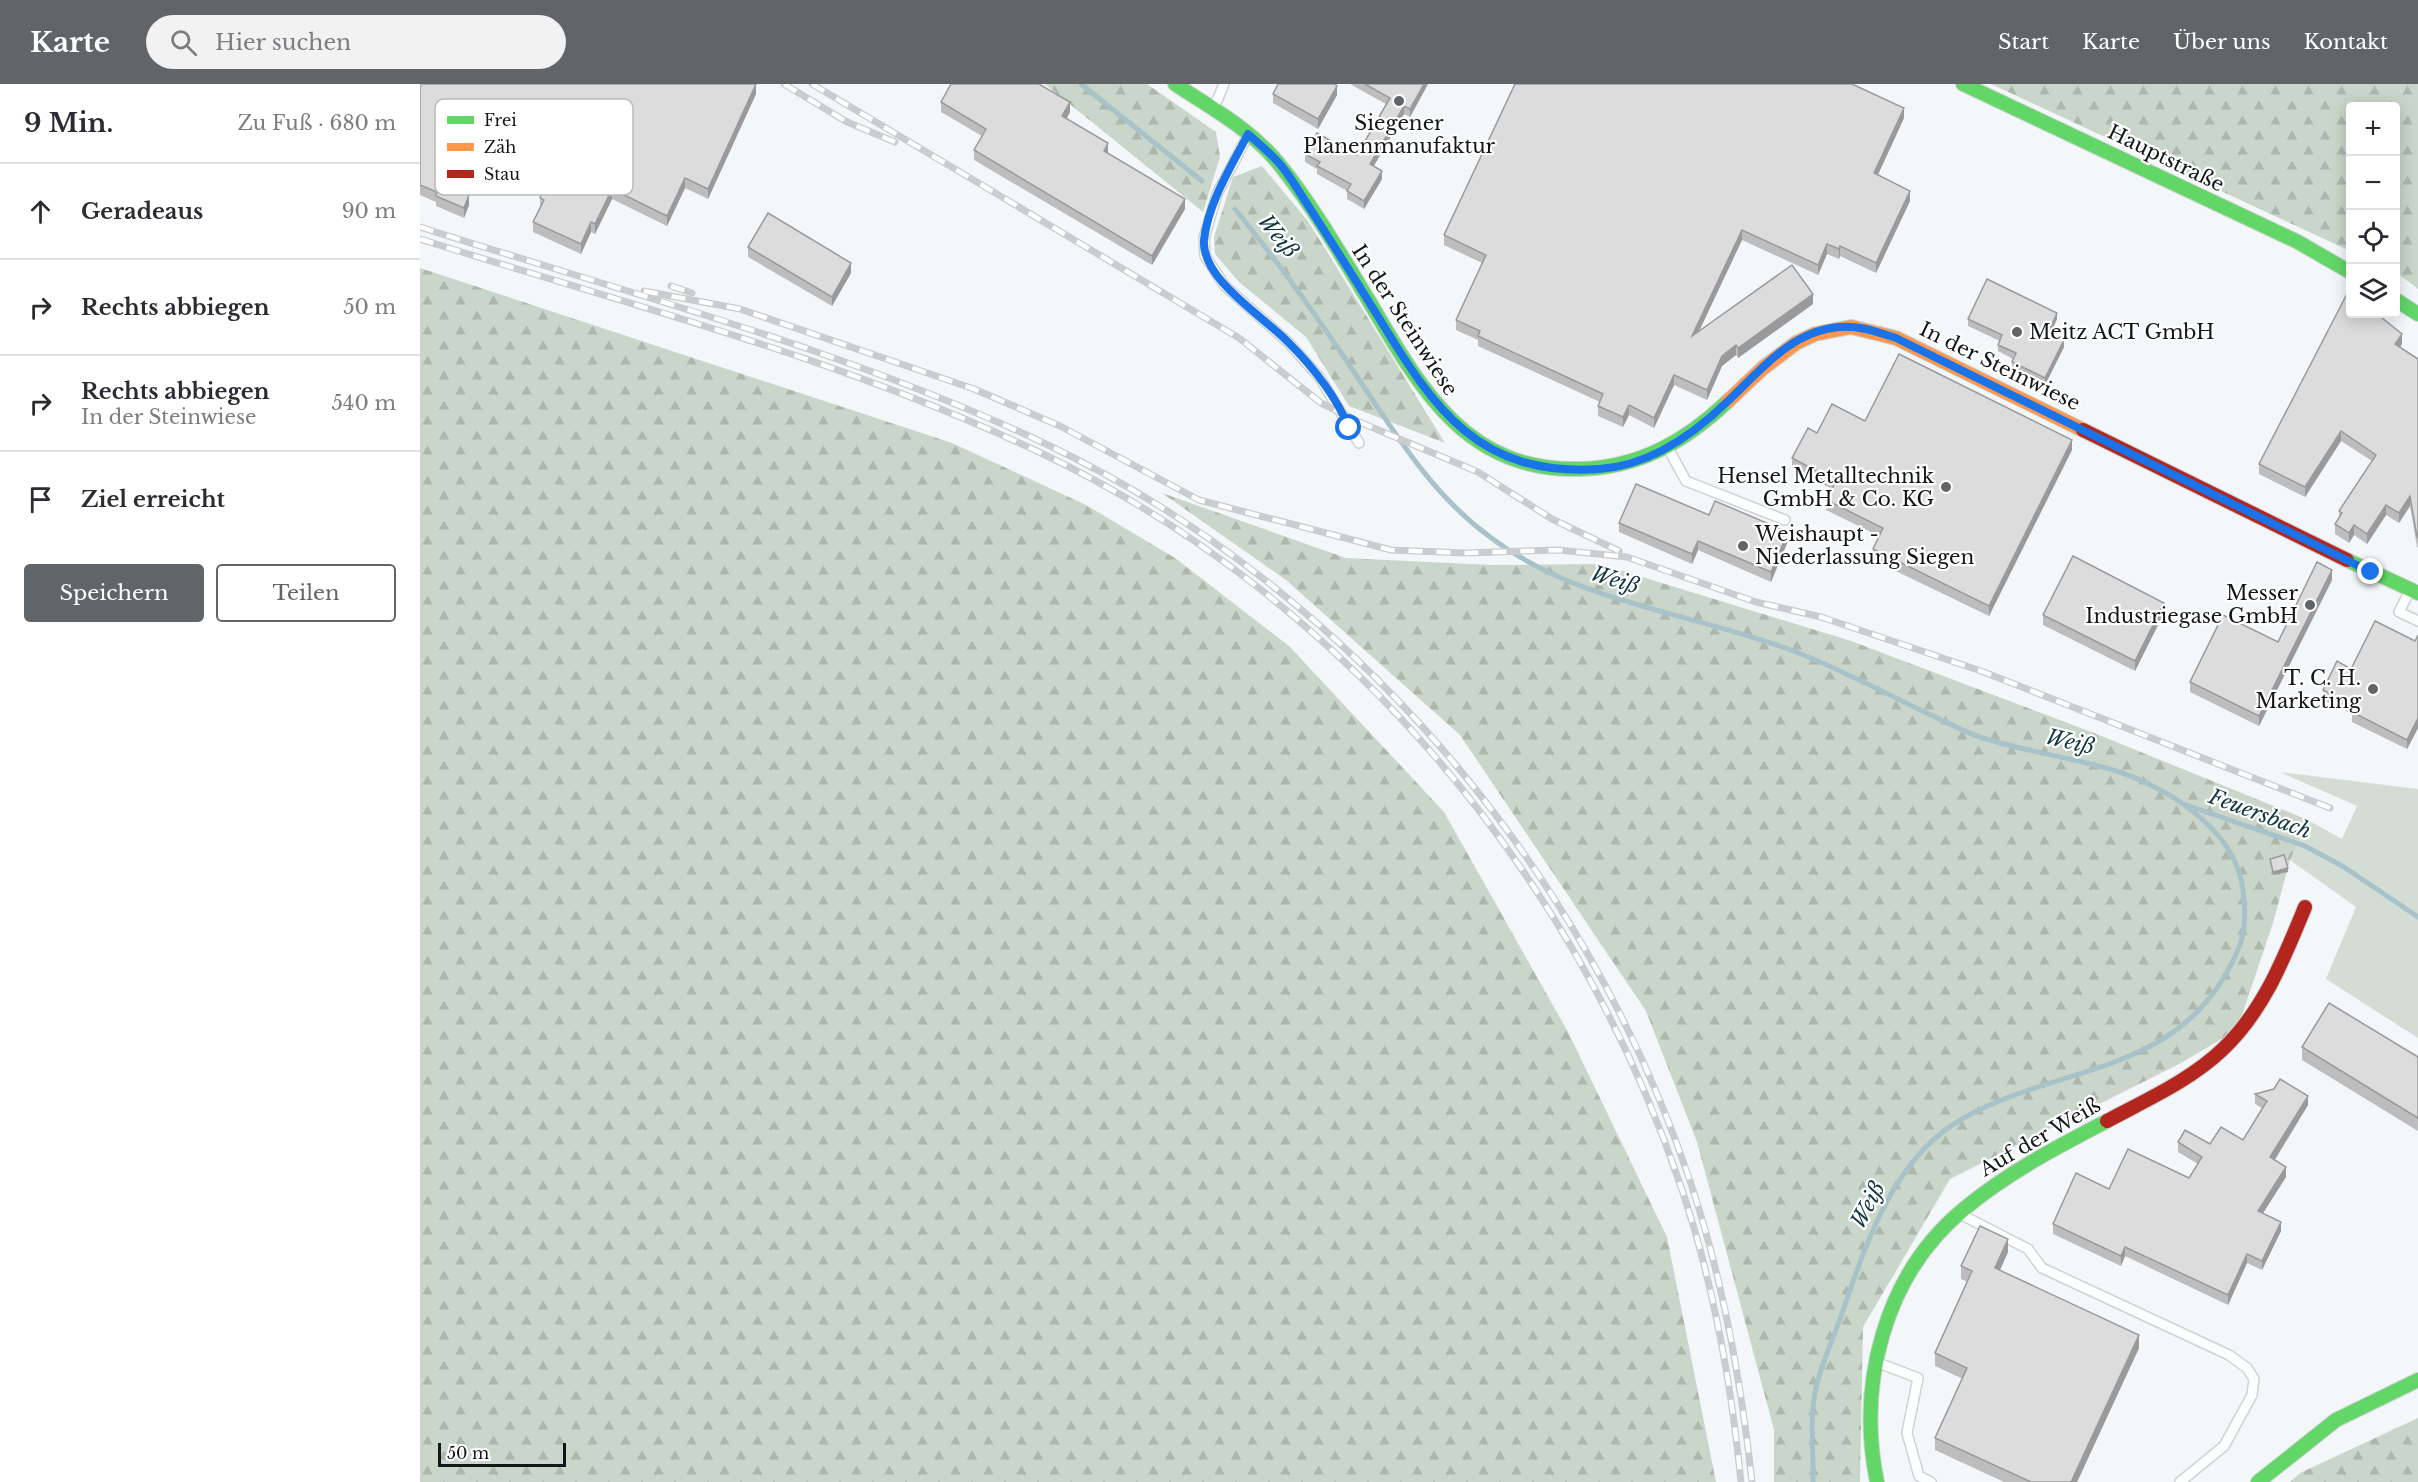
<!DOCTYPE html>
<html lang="de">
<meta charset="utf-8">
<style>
body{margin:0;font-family:"Libre Baskerville",serif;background:#f2f2f3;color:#2b2b33}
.controls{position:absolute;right:18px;top:18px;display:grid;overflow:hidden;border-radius:6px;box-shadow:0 3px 15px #0003}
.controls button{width:54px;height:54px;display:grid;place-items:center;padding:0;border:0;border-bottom:2px solid #e1e1e2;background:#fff;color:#2b2b33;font:30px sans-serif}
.scale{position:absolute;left:18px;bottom:15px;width:128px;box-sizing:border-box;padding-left:6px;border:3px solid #131619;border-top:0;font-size:16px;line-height:21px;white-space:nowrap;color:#131619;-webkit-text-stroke:4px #fff;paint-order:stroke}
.stop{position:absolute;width:18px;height:18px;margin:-14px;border:4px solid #1a73e8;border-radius:50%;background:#fff}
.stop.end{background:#1a73e8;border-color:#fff;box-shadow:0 2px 6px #0008}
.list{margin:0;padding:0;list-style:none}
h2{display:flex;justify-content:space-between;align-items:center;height:78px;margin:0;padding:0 24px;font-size:26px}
h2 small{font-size:20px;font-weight:400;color:#7c7c81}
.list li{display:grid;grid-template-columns:39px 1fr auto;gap:18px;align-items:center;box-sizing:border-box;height:96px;padding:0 24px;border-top:2px solid #e1e1e2}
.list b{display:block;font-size:22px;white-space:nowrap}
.list p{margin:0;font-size:20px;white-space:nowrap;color:#7c7c81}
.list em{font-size:20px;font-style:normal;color:#7c7c81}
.actions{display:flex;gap:12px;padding:18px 24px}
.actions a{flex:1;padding:14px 0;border:2px solid #626568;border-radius:6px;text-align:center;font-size:21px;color:#626568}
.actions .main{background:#626568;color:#fff}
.icon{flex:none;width:33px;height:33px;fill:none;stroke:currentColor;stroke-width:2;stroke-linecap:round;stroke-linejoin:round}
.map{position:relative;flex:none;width:1998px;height:1398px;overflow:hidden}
header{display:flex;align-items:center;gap:36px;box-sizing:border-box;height:84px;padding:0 30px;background:#626568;color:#fff}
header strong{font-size:28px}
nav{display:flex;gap:33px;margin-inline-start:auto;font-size:21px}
.search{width:420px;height:54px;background:#f2f2f3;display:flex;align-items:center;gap:15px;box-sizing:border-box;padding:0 21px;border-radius:33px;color:#7c7c81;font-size:22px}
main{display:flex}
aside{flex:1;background:#fff}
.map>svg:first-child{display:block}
.green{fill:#d4ddd4}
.forest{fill:url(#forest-firs)}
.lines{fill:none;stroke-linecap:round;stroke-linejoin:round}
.stream{stroke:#a8c2ca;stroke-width:5}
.lane-casing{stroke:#cfd2d5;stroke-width:12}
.fast-casing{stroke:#cfd2d5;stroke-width:16}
.slow-casing{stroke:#cfd2d5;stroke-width:16}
.jam-casing{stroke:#cfd2d5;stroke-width:16}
.lane{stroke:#fdfefe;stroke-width:9}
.fast{stroke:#63d668;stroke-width:14}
.slow{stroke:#ff974d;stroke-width:14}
.jam{stroke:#b3261e;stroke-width:14}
.rail-casing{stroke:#cacccd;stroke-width:7}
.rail{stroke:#fff;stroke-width:4.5;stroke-dasharray:14;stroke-linecap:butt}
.wall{fill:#bebdbe}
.shaded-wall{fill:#9b9a9b}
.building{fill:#dddcdd;stroke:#9b9a9b;stroke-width:1.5}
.route{stroke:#1a73e8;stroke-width:8}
.poi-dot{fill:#626568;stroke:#fff;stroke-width:2}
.labels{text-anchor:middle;stroke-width:4.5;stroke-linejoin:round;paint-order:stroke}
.poi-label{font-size:20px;fill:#131619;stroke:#fff;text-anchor:end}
.street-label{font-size:20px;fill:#131619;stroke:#fff}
.water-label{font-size:21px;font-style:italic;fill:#123740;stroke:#fff}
.key{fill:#fff;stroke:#b8b9ba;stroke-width:1.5}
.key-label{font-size:16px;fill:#131619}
</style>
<header>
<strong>Karte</strong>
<div class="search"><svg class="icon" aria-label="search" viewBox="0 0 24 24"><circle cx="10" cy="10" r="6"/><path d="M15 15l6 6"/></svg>Hier suchen</div>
<nav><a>Start</a><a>Karte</a><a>Über uns</a><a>Kontakt</a></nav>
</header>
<main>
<aside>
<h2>9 Min.<small>Zu Fuß · 680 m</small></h2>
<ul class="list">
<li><svg class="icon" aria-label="ahead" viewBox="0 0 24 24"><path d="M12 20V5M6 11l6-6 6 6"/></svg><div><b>Geradeaus</b></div><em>90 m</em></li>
<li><svg class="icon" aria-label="right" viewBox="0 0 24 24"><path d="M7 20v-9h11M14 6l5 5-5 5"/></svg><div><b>Rechts abbiegen</b></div><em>50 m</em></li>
<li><svg class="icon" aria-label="right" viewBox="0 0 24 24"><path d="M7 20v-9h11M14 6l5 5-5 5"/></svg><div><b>Rechts abbiegen</b><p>In der Steinwiese</p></div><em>540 m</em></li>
<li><svg class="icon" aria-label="arrive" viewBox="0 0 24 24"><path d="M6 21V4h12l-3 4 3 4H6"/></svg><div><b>Ziel erreicht</b></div></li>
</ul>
<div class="actions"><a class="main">Speichern</a><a>Teilen</a></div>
</aside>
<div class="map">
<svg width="1998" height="1398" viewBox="0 0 1998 1398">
<defs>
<pattern id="forest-firs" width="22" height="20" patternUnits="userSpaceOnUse" patternTransform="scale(1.5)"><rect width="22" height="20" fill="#cad6c9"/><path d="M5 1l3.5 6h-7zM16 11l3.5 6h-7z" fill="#adb7ac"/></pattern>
</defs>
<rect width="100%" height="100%" fill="#f4f7fa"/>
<polygon class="green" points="1860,688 1998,705 1998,954 1906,895 1936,823 1870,776 1888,736 1922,755 1937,722"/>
<g class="forest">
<polygon points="625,0 727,0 796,48 800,73 783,128"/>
<polygon points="1571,0 1998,0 1998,205 1976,188 1976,22 1930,22 1930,167"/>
<polygon points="842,82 888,137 1025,359 929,322 886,253 819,198 795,170 794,153 813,93"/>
<polygon points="0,184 532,359 666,421 755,474 869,562 1024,728 1148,948 1247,1153 1296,1398 0,1398"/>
<polygon points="742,409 926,474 1071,481 1180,480 1431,557 1674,649 1888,736 1870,776 1853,839 1817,946 1761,979 1530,1095 1443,1243 1440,1398 1354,1398 1354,1346 1277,1058 1226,927 1040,651 866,496"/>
<polygon points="1998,1334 1998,1398 1870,1398 1880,1389"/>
</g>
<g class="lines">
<g class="stream">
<polyline points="661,0 782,97"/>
<path d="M815,125C855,174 891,224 926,276C969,339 1007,407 1070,453C1159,520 1269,528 1371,566C1419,584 1466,610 1513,632C1528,639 1544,648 1560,653C1600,666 1642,672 1682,683C1739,697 1816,743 1823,806C1826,827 1826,849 1817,868C1762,994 1644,977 1542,1035C1471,1075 1445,1164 1420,1235C1412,1258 1401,1281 1396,1304C1389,1333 1394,1368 1393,1398"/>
<polyline points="1766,721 1885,762 1924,783 1998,833"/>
</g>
<g class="lane-casing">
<g id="lane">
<polyline points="794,24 804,0"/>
<polyline points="827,53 797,110 784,154 785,172 805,202 869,259 900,294 939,359"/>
<polyline points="1249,366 1266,397 1365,436"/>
<polyline points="1989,508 1979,528 1998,537"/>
<polyline points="1542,1131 1608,1165 1622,1184 1809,1271 1827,1284 1834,1295 1832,1311 1804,1362 1760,1398"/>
<polyline points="1456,1278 1498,1294 1487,1349 1499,1392 1511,1398"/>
</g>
</g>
<g class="fast-casing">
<g id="fast">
<path d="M755,0C791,24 831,45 859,80C893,122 921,171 949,217C999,302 1045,388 1159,385C1219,384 1266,357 1308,317"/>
<polyline points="1543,0 1878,158 1930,188"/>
<polyline points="1976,216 1998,230"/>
<polyline points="1927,476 1998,509"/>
<path d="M1457,1398C1437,1300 1464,1191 1544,1125C1587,1089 1637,1063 1687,1037"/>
<polyline points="1838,1398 1916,1336 1998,1296"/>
</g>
</g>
<g class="slow-casing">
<polyline id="slow" points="1308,317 1343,284 1376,259 1395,250 1431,243 1476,254 1663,346"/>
</g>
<g class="jam-casing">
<g id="jam">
<polyline points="1663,346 1927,476"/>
<path d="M1687,1037C1726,1016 1771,996 1803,965C1844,926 1864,874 1885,823"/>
</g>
</g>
<use href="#lane" class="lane"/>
<use href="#fast" class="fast"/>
<use href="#slow" class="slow"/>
<use href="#jam" class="jam"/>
<g class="rail-casing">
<g id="rail">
<polyline points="364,0 427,38 475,58"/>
<polyline points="392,0 819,254 901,319 937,337 1058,388 1132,435 1199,467"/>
<path d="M0,143C210,210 428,266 628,361C928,504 1165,783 1270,1097C1303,1195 1321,1296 1332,1398"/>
<path d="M0,155C209,221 424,275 623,370C922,512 1154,788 1260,1100C1293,1196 1311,1297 1321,1398"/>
<polyline points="251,202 272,209"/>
<polyline points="224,207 320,225 554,305 640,342 779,416 971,466 1045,469 1138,466 1207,473 1336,518 1401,533 1561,587 1910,724"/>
</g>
</g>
<use href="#rail" class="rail"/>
</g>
<g class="wall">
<polygon points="0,0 336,10 288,115 265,104 247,142 192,115 175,150 171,148 161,170 113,148 113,138 120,124 120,114 133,85 105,74 94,99 53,81 40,107 49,121 44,134 16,122 16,118 0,111"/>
<polygon points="930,0 1008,0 990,33 984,30 954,82 962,95 944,125 927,115 927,107 897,90 897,85 885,78 885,70 937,71 966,20"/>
<polygon points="853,10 917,11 898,45 853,19"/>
<polygon points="521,18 650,28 647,34 688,69 765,125 732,181 554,76 554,66 562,52 521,28"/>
<polygon points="1484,34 1458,91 1490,117 1456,189 1420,172 1419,175 1407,170 1398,191 1322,156 1279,247 1393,220 1318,274 1316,271 1302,282 1287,316 1254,301 1234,344 1209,331 1203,343 1178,332 1178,322 1180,318 1058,262 1058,256 1036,246 1036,236 1062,179 1024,161 1024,151"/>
<polygon points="328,163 431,189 412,222 328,173"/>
<polygon points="1548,235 1637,235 1630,250 1644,263 1625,301 1592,284 1592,278 1593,275 1578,267 1578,261 1580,257 1548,242"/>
<polygon points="1982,260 1980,263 1998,275 1998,464 1997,463 1990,422 1979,439 1966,431 1947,460 1934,451 1929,459 1915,450 1915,440 1919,435 1919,427 1952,377 1921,357 1885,413 1839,390 1839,380"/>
<polygon points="1445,337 1652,366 1569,532 1453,476 1453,465 1459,452 1406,426 1406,416 1412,405 1372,384 1372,374 1397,349"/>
<polygon points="1289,431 1368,457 1351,498 1278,466 1272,480 1199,448 1199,439"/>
<polygon points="1912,496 1839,642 1770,608 1770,598 1858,558"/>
<polygon points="1744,529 1715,587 1623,541 1623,531"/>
<polygon points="1998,551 1998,644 1987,665 1932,638 1932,630 1903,616 1903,606 1931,585 1995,557"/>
<polygon points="1882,963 1998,973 1998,1047 1882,976"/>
<polygon points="1835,1010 1888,1021 1855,1076 1866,1093 1843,1129 1861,1147 1842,1186 1827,1179 1808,1221 1705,1172 1701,1182 1633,1150 1633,1140 1689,1105 1769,1094 1778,1080 1758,1068 1758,1058 1790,1060 1823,1056 1842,1024 1835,1020"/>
<polygon points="1588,1168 1580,1186 1719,1264 1657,1398 1584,1398 1515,1366 1515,1354 1543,1295 1515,1282 1515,1269 1548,1198 1541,1195 1541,1182"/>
</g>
<g class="shaded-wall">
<polygon points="336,0 336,10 288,115 288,105"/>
<polygon points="1004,0 1008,0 990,33 990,25"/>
<polygon points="917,2 917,11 898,45 898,35"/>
<polygon points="650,18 650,28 642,42 642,32"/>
<polygon points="984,22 984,30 950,88 950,80"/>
<polygon points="1484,24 1484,34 1454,99 1454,89"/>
<polygon points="688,59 688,69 684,77 684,67"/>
<polygon points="105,64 105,74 94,99 94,89"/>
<polygon points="53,71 53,81 36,115 36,105"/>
<polygon points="962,87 962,95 944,125 944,117"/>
<polygon points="265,94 265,104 247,142 247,132"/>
<polygon points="192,105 192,115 175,150 175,140"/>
<polygon points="1490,107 1490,117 1456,189 1456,179"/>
<polygon points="49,111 49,121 44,134 44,124"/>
<polygon points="765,115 765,125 732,181 732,172"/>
<polygon points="171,138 171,148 161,170 161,160"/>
<polygon points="1322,146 1322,156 1272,262 1272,252"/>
<polygon points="1407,160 1407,170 1398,191 1398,181"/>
<polygon points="1420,162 1420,172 1419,175 1419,165"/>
<polygon points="431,179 431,189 412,222 412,213"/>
<polygon points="1393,210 1393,220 1318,274 1318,264"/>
<polygon points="1637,229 1637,235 1628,255 1628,249"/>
<polygon points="1982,250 1982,260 1975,270 1975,260"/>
<polygon points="1644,256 1644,263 1625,301 1625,294"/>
<polygon points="1316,261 1316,271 1302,282 1287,316 1287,306 1302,272"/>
<polygon points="1254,291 1254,301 1234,344 1234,334"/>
<polygon points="1209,321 1209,331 1203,343 1203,333"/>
<polygon points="1921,347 1921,357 1885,413 1885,403"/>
<polygon points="1652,356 1652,366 1569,532 1569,522"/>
<polygon points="1990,412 1990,422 1979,439 1979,429"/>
<polygon points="1966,421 1966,431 1947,460 1947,450"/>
<polygon points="1934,441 1934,451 1929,459 1929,449"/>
<polygon points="1368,448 1368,457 1351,498 1351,488"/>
<polygon points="1278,457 1278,466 1272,480 1272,470"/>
<polygon points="1912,486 1912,496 1839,642 1839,632"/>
<polygon points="1744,519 1744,529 1715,587 1715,577"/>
<polygon points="1998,634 1998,644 1987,665 1987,656"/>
<polygon points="1868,784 1868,788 1853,791 1853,788"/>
<polygon points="1888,1012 1888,1021 1850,1083 1850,1073"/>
<polygon points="1866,1083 1866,1093 1838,1137 1838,1127"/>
<polygon points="1861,1138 1861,1147 1842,1186 1842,1177"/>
<polygon points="1588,1155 1588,1168 1575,1197 1575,1184"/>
<polygon points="1705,1163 1705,1172 1701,1182 1701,1172"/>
<polygon points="1827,1170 1827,1179 1808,1221 1808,1211"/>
<polygon points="1719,1251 1719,1264 1657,1398 1651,1398"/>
</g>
<g class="building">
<polygon points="0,0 336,0 288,105 265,94 247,132 192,105 175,140 171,138 161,160 113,138 124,116 120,114 137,77 105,64 94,89 53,71 36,105 49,111 44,124 16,112 17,108 0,101"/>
<polygon points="531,0 619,0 650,18 642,32 688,59 684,67 765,115 732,172 554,66 566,45 521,18"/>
<polygon points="858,0 915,0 917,2 898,35 853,10"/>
<polygon points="945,0 1004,0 990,25 984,22 950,80 962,87 944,117 927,107 931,100 897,82 900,78 885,70 897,49 937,71 970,14"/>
<polygon points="1095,0 1432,0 1484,24 1454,89 1490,107 1456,179 1420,162 1419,165 1407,160 1398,181 1322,146 1272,252 1372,181 1393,210 1318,264 1316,261 1302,272 1287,306 1254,291 1234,334 1209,321 1203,333 1178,322 1183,310 1058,252 1060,247 1036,236 1066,171 1024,151"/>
<polygon points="348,129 431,179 412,213 328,163"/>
<polygon points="1567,195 1637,229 1628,249 1644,256 1625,294 1592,278 1596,269 1578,261 1582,251 1548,235"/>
<polygon points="1929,206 1930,207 1930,230 1957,230 1982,250 1975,260 1998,275 1998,454 1997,453 1990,412 1979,429 1966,421 1947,450 1934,441 1929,449 1915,440 1922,429 1919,427 1956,371 1921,347 1885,403 1839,380"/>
<polygon points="1479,270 1652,356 1569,522 1453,465 1463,444 1406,416 1416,397 1372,374 1388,344 1397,349 1412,320 1445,337"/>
<polygon points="1216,400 1289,431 1295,417 1368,448 1351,488 1278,457 1272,470 1199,439"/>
<polygon points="1653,472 1744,519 1715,577 1623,531"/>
<polygon points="1897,478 1912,486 1839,632 1770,598 1803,531 1858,558"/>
<polygon points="1955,537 1995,557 1998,551 1998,634 1987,656 1932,628 1935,622 1903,606 1917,577 1931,585"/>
<polygon points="1864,771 1868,784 1853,788 1850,775"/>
<polygon points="1909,919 1998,973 1998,1034 1882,963"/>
<polygon points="1860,995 1888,1012 1850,1073 1866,1083 1838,1127 1861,1138 1842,1177 1827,1170 1808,1211 1705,1163 1701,1172 1633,1140 1656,1089 1689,1105 1708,1065 1769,1094 1782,1073 1758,1058 1765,1046 1790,1060 1801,1043 1823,1056 1847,1017 1835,1010 1854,1005"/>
<polygon points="1560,1142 1588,1155 1575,1184 1719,1251 1651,1398 1611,1398 1515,1354 1547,1284 1515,1269 1552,1187 1541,1182"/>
</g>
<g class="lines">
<path class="route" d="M929,344C916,312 892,282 868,258C843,232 781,195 784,156C788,119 811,83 828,50C838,59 849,68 858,78C870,91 879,108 889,123C913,160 936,197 959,234C1014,325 1059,393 1179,385C1229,382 1273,351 1308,317C1340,287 1371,247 1419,243C1439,241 1457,248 1476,254L1951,488"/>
</g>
<g class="poi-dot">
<circle cx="979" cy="17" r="6"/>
<circle cx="1597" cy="248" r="6"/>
<circle cx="1526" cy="403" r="6"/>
<circle cx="1323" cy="462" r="6"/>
<circle cx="1890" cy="521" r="6"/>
<circle cx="1953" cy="605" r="6"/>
</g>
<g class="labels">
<g class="poi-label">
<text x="979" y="46" text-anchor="middle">Siegener<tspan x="979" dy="23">Planenmanufaktur</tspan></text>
<text x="1609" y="255" text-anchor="start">Meitz ACT GmbH</text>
<text x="1514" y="399">Hensel Metalltechnik<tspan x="1514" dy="23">GmbH &amp; Co. KG</tspan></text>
<text x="1335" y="457" text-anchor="start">Weishaupt -<tspan x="1335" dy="23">Niederlassung Siegen</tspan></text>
<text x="1878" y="516">Messer<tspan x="1878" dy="23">Industriegase GmbH</tspan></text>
<text x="1941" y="601">T. C. H.<tspan x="1941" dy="23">Marketing</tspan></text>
</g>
<g class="street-label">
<text transform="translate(1746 74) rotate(26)" y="7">Hauptstraße</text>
<text transform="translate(985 236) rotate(57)" y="7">In der Steinwiese</text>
<text transform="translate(1580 282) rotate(26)" y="7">In der Steinwiese</text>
<text transform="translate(1620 1053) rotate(-30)" y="7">Auf der Weiß</text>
</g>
<g class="water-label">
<text transform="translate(858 152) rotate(51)" y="7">Weiß</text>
<text transform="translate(1195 496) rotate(17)" y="7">Weiß</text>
<text transform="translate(1650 658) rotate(13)" y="7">Weiß</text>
<text transform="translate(1840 730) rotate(20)" y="7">Feuersbach</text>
<text transform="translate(1448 1121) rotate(-62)" y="7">Weiß</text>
</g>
</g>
<rect x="15" y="15" width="198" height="96" rx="9" class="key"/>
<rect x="27" y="32" width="27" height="8" fill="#63d668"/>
<rect x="27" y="59" width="27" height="8" fill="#ff974d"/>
<rect x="27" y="86" width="27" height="8" fill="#b3261e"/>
<g class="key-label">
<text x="64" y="42">Frei</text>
<text x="64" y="69">Zäh</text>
<text x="64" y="96">Stau</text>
</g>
</svg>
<div class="controls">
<button>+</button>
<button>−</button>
<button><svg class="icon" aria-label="locate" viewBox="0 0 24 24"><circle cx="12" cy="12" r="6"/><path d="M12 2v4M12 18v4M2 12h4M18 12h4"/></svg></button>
<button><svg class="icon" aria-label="layers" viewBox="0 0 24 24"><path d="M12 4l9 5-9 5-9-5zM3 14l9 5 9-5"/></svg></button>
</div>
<div class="scale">50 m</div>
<div class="stop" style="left:929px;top:344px"></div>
<div class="stop end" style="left:1951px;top:488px"></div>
</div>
</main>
